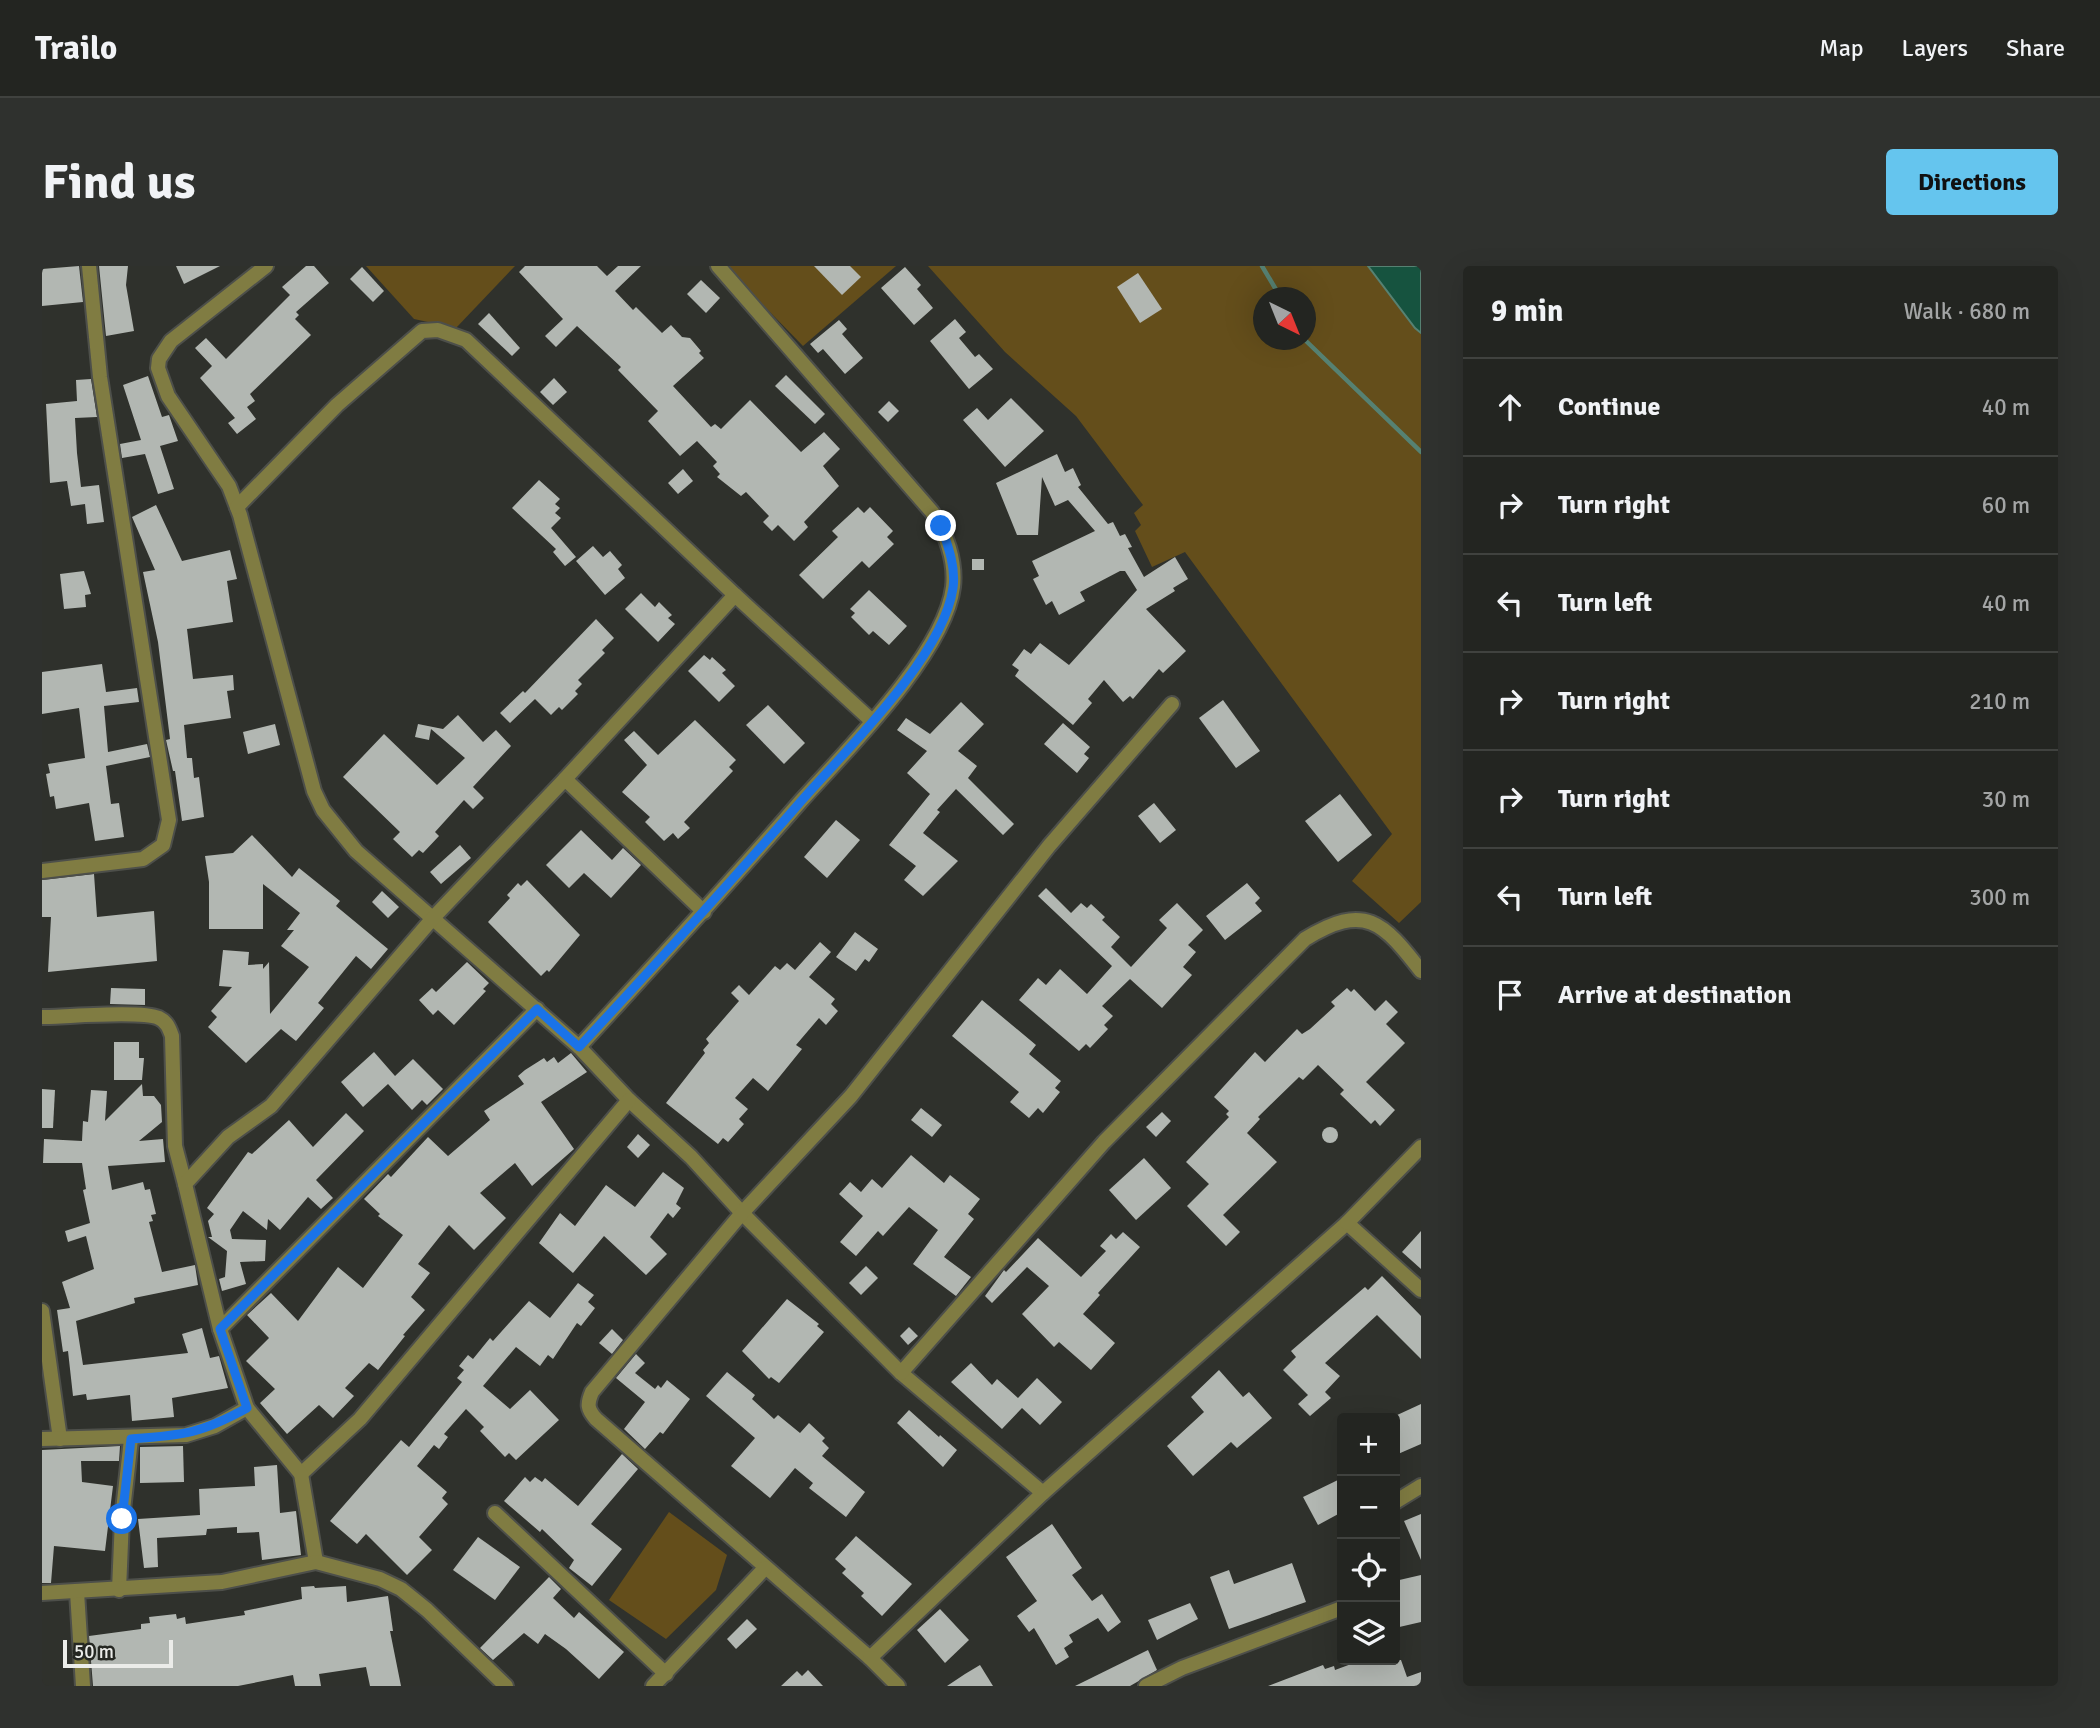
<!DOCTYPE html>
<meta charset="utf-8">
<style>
body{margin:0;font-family:Signika,sans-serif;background:#2f312e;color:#f1f3f6}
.controls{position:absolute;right:21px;bottom:21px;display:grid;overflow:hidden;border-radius:7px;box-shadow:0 7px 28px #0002}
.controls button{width:63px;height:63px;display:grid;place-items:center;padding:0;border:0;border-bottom:2px solid #40423f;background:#232521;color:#f1f3f6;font:35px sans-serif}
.compass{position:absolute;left:1211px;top:21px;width:63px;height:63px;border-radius:50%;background:#232521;box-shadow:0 7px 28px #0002;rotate:137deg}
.scale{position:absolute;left:21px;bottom:18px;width:110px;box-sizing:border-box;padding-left:7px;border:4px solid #ebece9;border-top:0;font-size:19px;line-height:24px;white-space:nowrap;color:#ebece9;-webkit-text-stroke:5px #252722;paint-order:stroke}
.stop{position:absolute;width:21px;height:21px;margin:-16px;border:5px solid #1a73e8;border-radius:50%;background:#fff}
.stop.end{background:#1a73e8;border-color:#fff;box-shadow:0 2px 7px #0008}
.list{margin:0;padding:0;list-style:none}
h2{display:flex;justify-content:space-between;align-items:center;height:91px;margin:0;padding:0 28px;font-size:30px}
h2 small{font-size:23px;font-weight:400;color:#a3a5a5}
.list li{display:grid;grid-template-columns:46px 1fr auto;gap:21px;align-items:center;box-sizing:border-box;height:98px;padding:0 28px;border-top:2px solid #40423f}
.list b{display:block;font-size:26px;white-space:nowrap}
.list em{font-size:23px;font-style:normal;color:#a3a5a5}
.icon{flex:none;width:38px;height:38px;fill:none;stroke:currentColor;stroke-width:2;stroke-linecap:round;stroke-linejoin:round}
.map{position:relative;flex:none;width:1379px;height:1420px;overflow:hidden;border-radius:7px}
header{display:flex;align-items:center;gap:42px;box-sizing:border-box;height:98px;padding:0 35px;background:#232521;border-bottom:2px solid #40423f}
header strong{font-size:33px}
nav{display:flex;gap:38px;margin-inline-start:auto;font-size:24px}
.intro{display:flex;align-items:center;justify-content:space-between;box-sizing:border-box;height:168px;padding:0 42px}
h1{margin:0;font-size:49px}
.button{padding:18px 32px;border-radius:7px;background:#65c5ee;color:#111;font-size:24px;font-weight:700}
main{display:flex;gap:42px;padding:0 42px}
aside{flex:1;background:#232521;border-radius:7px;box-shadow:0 7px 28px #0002}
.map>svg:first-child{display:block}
.green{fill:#644e1b;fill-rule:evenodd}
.water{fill:#16533f;stroke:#568172;stroke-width:2}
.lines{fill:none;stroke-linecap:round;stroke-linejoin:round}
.stream{stroke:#568172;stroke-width:4.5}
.building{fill:#b2b7b2}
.minor-casing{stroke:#4d4f4a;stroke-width:18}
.minor{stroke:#807c42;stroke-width:14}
.route{stroke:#1a73e8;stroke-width:9}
</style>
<header>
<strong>Trailo</strong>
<nav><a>Map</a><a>Layers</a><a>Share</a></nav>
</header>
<div class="intro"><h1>Find us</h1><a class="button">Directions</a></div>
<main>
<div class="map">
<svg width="1379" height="1420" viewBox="0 0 1379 1420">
<rect width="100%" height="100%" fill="#2f312c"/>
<g class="green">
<polygon points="324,0 473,0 414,62 372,53"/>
<polygon points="683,0 854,0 761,80"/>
<path d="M886,0H1326L1379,67V636L1357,657L1310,615L1350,568L1143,286L1110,301L1093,265L1099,259L1092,247L1101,239L1034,150L963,86ZM1222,32H1264V74H1222Z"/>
<polygon points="627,1246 685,1289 674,1324 624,1373 567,1334"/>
</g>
<polygon class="water" points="1326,0 1379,0 1379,67 1373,62"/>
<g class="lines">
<g class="stream">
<polyline points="1220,0 1239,32"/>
<polyline points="1263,74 1379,186"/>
</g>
</g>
<g class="building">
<polygon points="37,0 41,36 0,40 0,3"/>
<polygon points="57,0 86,0 84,19 92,65 64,70"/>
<polygon points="134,0 178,0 142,18"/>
<polygon points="264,0 272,0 287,17 254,46 257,49 253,53 269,69 208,128 213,135 205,141 214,153 195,168 186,157 193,152 158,112 170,100 153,82 164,72 184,93 248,29 240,21"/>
<polygon points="483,0 555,0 565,10 576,0 599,0 573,25 591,44 594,41 620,67 629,59 640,71 648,72 659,85 657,87 662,92 631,120 669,161 673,158 679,163 708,134 759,186 782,166 798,183 781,200 797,220 762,256 766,261 752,275 736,259 730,265 721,256 727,250 704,226 699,230 675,211 678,208 671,200 675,196 655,175 638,190 606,155 616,145 576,104 579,101 535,60 514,81 503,70 521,53 477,6"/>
<polygon points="772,0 808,0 819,11 800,29"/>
<polygon points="320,1 342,25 331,36 308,13"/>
<polygon points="863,1 879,19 875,23 891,42 872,59 839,22"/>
<polygon points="1096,7 1120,43 1098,57 1075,21"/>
<polygon points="659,14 678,32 664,47 645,28"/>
<polygon points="447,47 478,82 470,90 436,58"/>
<polygon points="913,53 924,66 917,72 933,91 937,88 951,103 927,123 888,75"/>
<polygon points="797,54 805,63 800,68 821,92 803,108 781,83 776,87 768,78"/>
<polygon points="744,109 783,148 773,158 733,120"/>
<polygon points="106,110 120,151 127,149 136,175 118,180 132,223 116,228 103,188 80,192 78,178 99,174 81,119"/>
<polygon points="512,112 525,126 511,139 498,126"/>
<polygon points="49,113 55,151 33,152 35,187 39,221 57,219 62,256 45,258 43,238 29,240 25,215 8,217 4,138 35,135 34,114"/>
<polygon points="969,132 1002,165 963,201 921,154 935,142 946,154"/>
<polygon points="847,135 857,145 846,156 836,146"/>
<polygon points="1015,188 1023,206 1031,202 1039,219 1036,221 1066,258 1071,256 1078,270 1083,268 1090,281 1086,282 1102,311 1133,291 1146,313 1131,322 1133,325 1104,343 1144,385 1121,407 1117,403 1091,433 1088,430 1081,436 1062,414 1046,433 1050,437 1031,459 973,410 977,404 970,399 982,383 989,388 998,377 1027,399 1095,324 1083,305 1078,305 1038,326 1043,335 1017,349 1010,335 1004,339 991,313 997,310 990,295 1053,265 1026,234 1013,240 1000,211 996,269 975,269 954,217"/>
<polygon points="641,203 651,215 636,228 626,217"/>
<polygon points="497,214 518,233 513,238 518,242 513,247 519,252 509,262 534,291 523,300 511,286 514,283 470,242"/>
<polygon points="114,239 140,295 188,284 195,313 185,315 191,356 145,363 151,413 191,409 192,424 185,425 189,452 142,459 145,492 150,492 152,512 157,511 162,551 140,555 133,505 131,505 124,474 128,473 116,376 101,306 113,304 90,251"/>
<polygon points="816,241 822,247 828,241 851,265 845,271 852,278 827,302 820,295 781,333 757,309 796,271 790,265"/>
<polygon points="551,280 561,291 568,285 580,299 576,303 583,312 563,329 534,295"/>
<rect x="930" y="293" width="12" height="11"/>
<polygon points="42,305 49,328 43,329 44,341 22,343 18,308"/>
<polygon points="827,324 865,360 847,379 831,365 827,369 809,351 813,347 808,343"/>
<polygon points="599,327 613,341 617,336 630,349 626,352 633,358 616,376 583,343"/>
<polygon points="554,353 572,372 560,384 563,387 536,414 540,418 533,425 536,428 520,444 517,441 509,449 493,433 468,457 458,447 481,425 483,427"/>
<polygon points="662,389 668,394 670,391 684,404 680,407 693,420 677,436 646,405"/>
<polygon points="60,398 64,426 95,422 97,436 62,440 66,486 105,478 108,491 64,500 69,538 77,537 82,571 53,575 47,537 14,543 12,530 8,531 4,508 8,507 6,498 43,492 37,442 0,448 0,406"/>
<polygon points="1181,434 1218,485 1194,502 1157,452"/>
<polygon points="919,436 942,458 916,485 935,500 926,512 972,558 961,569 914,523 895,544 898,546 881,567 916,595 881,630 862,614 874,600 847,579 888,528 865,507 885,485 855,464 864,452 888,468"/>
<polygon points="726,439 763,477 742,498 704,459"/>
<polygon points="416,449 441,476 454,464 469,480 431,521 442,532 431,543 422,534 393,566 397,570 381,587 377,584 370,591 351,573 358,566 301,511 342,468 395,519 423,492 389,463 387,474 373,471 376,458 401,463"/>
<polygon points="653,454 694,494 687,501 691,505 642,556 648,562 636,573 631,567 622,575 603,556 608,551 580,526 605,499 582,474 592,465 616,489"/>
<polygon points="1021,457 1048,481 1042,488 1047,492 1035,507 1002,478"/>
<polygon points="233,458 238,479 206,488 201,466"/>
<polygon points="1298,528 1330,569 1296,596 1263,555"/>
<polygon points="1112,537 1134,564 1118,577 1096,550"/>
<polygon points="794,554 818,574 785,612 762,591"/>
<polygon points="539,564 570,594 581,582 599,599 569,632 542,607 527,622 504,599"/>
<polygon points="210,569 250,611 257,602 298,635 294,640 346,683 329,703 314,690 276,737 282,742 254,775 239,763 204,797 166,761 175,751 169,745 190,721 177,720 181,684 207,686 206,699 221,698 221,703 227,696 228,748 267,701 239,680 252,664 245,664 258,647 221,618 221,663 167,663 167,616 163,590 191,587"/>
<polygon points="418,579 429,592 399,618 388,606"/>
<polygon points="52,608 55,651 112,645 115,695 6,706 9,651 0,651 0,614"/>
<polygon points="485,614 538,669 507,706 505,704 499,710 446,656 468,632 465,629 476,617 479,620"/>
<polygon points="1205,617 1218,632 1213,637 1220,645 1183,674 1164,650"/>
<polygon points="1004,622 1029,647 1039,637 1045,642 1049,638 1063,651 1060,654 1078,671 1069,681 1089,701 1125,662 1117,654 1135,637 1161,664 1146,679 1154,686 1141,701 1150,709 1120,742 1088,713 1060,740 1071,750 1062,759 1066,763 1048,782 1044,778 1037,785 977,734 996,712 1004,719 1018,703 1045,728 1070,700 996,630"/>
<polygon points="340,625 357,641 346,652 330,636"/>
<polygon points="813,666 836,683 827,696 823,693 814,705 794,691"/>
<polygon points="778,676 789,686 767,711 793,733 789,738 796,745 784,759 777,752 754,779 760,783 726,825 711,812 693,832 706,843 697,853 702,858 686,876 681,872 676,878 624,837 663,787 661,784 667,777 664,773 697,735 689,727 697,719 707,729 733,700 738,704 745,697 753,704"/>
<polygon points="425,696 447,717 441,723 444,725 412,759 396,744 391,749 377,734 390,722 394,726"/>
<polygon points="69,722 103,723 103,739 68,738"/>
<polygon points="1305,722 1309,726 1312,723 1333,745 1344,734 1356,746 1344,758 1363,777 1324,816 1353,844 1338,860 1333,854 1329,858 1298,828 1302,824 1276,799 1261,814 1257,811 1254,814 1216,851 1218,853 1205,867 1235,896 1181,949 1198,966 1184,980 1145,940 1167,918 1144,896 1187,851 1184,848 1187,845 1172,831 1213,786 1223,796 1255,763 1260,768 1268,763 1293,740 1289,736"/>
<polygon points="940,734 994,779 987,788 1019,815 1013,822 1018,826 1001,847 996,842 987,852 968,836 977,826 910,770"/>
<polygon points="72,776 97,776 97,792 102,792 100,814 72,814"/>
<polygon points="332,786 353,810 371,793 401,823 385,839 380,834 370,844 346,818 321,841 299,816"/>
<polygon points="529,787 545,806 499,836 532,883 490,920 473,897 438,927 464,952 432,984 407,959 376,998 388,1007 369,1031 383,1044 361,1069 363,1070 336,1104 327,1097 303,1122 312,1130 291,1152 277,1139 245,1168 218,1137 233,1123 204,1095 227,1072 205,1049 229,1027 256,1055 296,1001 321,1022 361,969 336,950 338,948 322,933 346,908 349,911 386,871 406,890 448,854 442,845 482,818 476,810 483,804 502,792 505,796 512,791 516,797"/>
<polygon points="100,818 101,830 112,830 119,839 120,856 97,875 121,873 123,896 66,900 70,924 101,916 103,924 108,923 114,948 109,949 111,955 107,956 120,1006 153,999 156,1019 92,1032 93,1037 34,1055 41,1099 146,1087 140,1068 160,1062 168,1092 177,1090 186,1122 130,1132 132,1151 90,1155 88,1129 45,1134 44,1128 31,1130 26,1085 21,1086 15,1044 28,1042 20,1016 52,1003 44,970 26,976 23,965 48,957 41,924 44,923 40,897 1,897 2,873 40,875 41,855 46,856 49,824 65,825 63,855"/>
<polygon points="0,823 13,824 11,862 0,862"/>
<polygon points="879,842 900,859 890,871 869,854"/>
<polygon points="1120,846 1129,855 1114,871 1104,861"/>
<polygon points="304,847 322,865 274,914 291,932 279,943 266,931 238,964 226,953 225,964 201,945 188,964 190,973 224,974 223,995 198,996 204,1018 180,1025 177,1013 183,1011 185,985 166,971 170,971 166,955 172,948 165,942 206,886 210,888 247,854 271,881"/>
<circle cx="1288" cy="869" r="8"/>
<polygon points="596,868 608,879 596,892 585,881"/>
<polygon points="869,889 902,917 908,909 938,933 926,948 932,953 902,991 929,1011 914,1030 871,998 896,964 867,941 841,970 836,965 814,990 798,976 821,950 797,928 808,916 819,926 830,913 840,922"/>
<polygon points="1102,892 1129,922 1094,954 1067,924"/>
<polygon points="621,906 642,922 634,938 639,942 631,952 626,947 608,971 625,988 604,1009 562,970 531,1007 497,977 518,947 533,960 564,919 593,941"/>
<polygon points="1379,965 1379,1003 1360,986"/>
<polygon points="1081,966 1098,981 1056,1027 1058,1029 1041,1048 1073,1077 1049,1104 1017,1076 1012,1081 980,1048 1007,1020 985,1001 950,1037 943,1030 962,1004 964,1006 996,972 1039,1011 1064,985 1058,980 1069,968 1074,973"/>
<polygon points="824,1000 836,1012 819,1029 807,1017"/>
<polygon points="1340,1010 1379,1050 1379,1093 1335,1049 1283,1097 1298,1110 1283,1126 1289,1132 1268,1150 1256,1138 1266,1129 1241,1104 1254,1091 1249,1085 1323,1021 1326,1024"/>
<polygon points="536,1017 552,1029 546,1036 553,1042 539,1060 535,1057 511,1093 506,1089 498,1100 474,1081 441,1120 468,1143 488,1124 517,1154 474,1194 467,1187 463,1191 438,1165 442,1161 424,1143 402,1168 406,1171 397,1183 392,1179 375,1200 405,1226 400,1232 406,1238 377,1271 390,1284 365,1309 324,1268 315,1278 288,1255 359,1174 367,1181 420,1116 415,1112 422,1104 417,1100 426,1089 431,1093 448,1072 451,1075 487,1035 508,1052"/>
<polygon points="745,1033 777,1058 775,1060 782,1066 737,1117 729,1111 727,1113 700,1085"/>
<polygon points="867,1061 876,1070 866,1079 858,1070"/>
<polygon points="570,1063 581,1074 570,1088 557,1077"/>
<polygon points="594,1088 603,1097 593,1107 613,1123 616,1119 619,1122 625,1114 648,1133 621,1168 618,1166 603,1183 582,1163 603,1136 574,1112"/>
<polygon points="929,1097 950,1119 955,1113 976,1132 995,1112 1020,1136 998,1159 980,1142 960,1163 909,1116"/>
<polygon points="1177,1104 1201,1131 1207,1126 1230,1152 1195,1182 1189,1176 1151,1210 1125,1180 1162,1146 1149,1131"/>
<polygon points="685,1106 713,1129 710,1133 732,1153 736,1149 758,1167 767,1157 783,1172 780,1175 787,1182 780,1190 823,1226 804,1251 767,1222 771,1217 753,1202 728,1232 689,1200 713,1172 664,1130"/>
<polygon points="1379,1138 1379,1178 1356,1188 1353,1150"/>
<polygon points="867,1144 897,1171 898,1169 915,1184 901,1201 855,1157"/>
<polygon points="78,1180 77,1195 39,1195 40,1216 71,1220 63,1285 12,1280 9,1317 0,1317 0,1184"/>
<polygon points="141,1180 142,1216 98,1217 98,1181"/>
<polygon points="580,1188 596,1203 549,1258 580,1283 550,1320 527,1302 532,1294 500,1263 498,1266 462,1235 483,1211 488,1216 493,1211 500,1216 503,1212 536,1240"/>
<polygon points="235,1199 238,1247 254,1245 259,1289 220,1294 217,1266 195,1267 195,1261 165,1263 164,1269 115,1272 116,1301 102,1302 96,1253 158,1249 157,1223 213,1220 212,1201"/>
<polygon points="1300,1212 1300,1246 1276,1259 1261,1231"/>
<polygon points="1379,1248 1379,1294 1362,1255"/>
<polygon points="1010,1258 1040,1302 1030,1309 1050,1335 1060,1328 1079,1356 1066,1366 1056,1352 1027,1369 1031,1376 1022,1382 1027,1391 1014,1399 992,1362 987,1366 975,1350 995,1335 964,1291"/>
<polygon points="814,1270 870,1318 840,1350 819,1330 822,1327 800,1307 804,1303 793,1293"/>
<polygon points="436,1271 478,1301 453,1334 411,1304"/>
<polygon points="1250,1297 1264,1336 1187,1363 1168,1311 1187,1304 1192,1318"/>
<polygon points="1379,1309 1379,1356 1353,1362 1353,1315"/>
<polygon points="507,1311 519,1323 511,1332 532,1352 537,1346 582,1386 557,1413 524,1383 503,1368 496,1378 482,1367 451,1394 438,1382"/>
<polygon points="272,1320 273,1322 304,1320 305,1336 346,1330 351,1365 348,1365 359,1420 328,1420 324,1401 277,1408 279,1420 253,1420 251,1409 196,1420 51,1420 47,1370 99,1363 99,1358 108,1357 107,1351 134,1348 135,1353 143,1351 144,1358 203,1349 202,1345 260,1333 259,1321"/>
<polygon points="1148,1337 1156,1353 1115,1374 1106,1354"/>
<polygon points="898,1343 927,1374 903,1397 875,1364"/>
<polygon points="705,1353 715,1363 694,1383 685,1373"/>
<polygon points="1106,1384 1115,1404 1095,1416 1088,1420 1033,1420"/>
<polygon points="1320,1394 1359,1394 1365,1411 1379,1406 1379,1420 1226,1420 1281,1399 1283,1403 1292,1400 1293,1404"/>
<polygon points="938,1399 951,1420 905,1420 923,1408"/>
<polygon points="766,1404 781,1420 739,1420 755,1405 760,1410"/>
</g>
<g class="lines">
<g class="minor-casing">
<g id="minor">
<polyline points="224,0 129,75 117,93 116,102 126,130 187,220 198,249 272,525 281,544 314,585 537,781 587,834 649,891 700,947 859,1107 1001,1227 1305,957 1379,1024"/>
<polyline points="195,241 295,139 380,65 396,64 424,74 693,329"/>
<polyline points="523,513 693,329 830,455"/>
<polyline points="0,605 101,593 121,579 127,554 58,111 47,0"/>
<path d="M0,751C24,751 99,744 117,752C125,756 127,762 130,770L133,880L143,918"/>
<path d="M537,781C611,700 686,619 758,536C803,486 903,387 911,321C914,295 904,267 890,246L676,0"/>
<polyline points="1305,957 1379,881"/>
<polyline points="0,1045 18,1173"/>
<polyline points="178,1063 495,743"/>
<path d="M859,1107L1062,876L1263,673C1323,636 1341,656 1379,705"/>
<polyline points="0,1173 144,1169 173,1160 205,1142"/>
<polyline points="259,1208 318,1153 587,834"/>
<path d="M1001,1227L828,1392L554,1153C545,1143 545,1138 550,1126L700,947L809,830L1007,580L1130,438"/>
<polyline points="1353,1236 1379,1220"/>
<polyline points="453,1247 624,1408"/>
<polyline points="274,1296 259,1208 205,1142 178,1063 143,918 186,871 229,840 391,652 523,513 662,646"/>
<polyline points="77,1324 80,1253 89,1173"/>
<polyline points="35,1326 41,1420"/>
<polyline points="0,1327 180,1316 274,1296 338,1313 359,1323 385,1344 464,1420"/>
<polyline points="828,1392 856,1420"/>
<polyline points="611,1420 723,1302"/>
<polyline points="1104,1420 1140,1402 1300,1342"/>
</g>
</g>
<use href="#minor" class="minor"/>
</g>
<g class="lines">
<path class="route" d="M80,1253L89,1173C141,1169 158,1168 205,1142L178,1063L495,743L537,781C613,699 688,617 761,533C806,482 901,390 911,322C914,301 906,280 899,260"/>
</g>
</svg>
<div class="controls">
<button>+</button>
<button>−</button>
<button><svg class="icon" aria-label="locate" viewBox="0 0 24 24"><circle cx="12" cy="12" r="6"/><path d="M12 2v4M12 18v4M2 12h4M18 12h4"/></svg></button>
<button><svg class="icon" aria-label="layers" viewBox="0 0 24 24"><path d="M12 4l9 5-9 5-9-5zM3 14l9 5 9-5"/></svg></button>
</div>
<svg class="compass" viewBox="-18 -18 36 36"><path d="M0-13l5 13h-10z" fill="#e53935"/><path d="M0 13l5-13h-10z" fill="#a3a5a5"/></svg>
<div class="scale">50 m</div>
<div class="stop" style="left:80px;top:1253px"></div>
<div class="stop end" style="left:899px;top:260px"></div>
</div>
<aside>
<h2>9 min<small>Walk · 680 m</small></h2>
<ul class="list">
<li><svg class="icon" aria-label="ahead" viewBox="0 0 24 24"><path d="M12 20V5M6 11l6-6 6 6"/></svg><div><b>Continue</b></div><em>40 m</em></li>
<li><svg class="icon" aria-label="right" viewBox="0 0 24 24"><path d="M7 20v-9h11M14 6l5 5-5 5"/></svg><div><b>Turn right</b></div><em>60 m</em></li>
<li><svg class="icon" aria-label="left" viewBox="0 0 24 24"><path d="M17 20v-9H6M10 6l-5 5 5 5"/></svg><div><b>Turn left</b></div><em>40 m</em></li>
<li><svg class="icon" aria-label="right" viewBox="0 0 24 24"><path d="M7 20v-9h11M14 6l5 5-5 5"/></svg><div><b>Turn right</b></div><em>210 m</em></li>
<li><svg class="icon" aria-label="right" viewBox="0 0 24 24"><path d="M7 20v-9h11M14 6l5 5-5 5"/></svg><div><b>Turn right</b></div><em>30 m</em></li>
<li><svg class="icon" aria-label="left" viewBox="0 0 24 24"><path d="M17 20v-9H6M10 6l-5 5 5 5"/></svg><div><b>Turn left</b></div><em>300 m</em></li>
<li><svg class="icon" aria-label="arrive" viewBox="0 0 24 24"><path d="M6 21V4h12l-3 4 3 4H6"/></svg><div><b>Arrive at destination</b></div></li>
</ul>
</aside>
</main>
